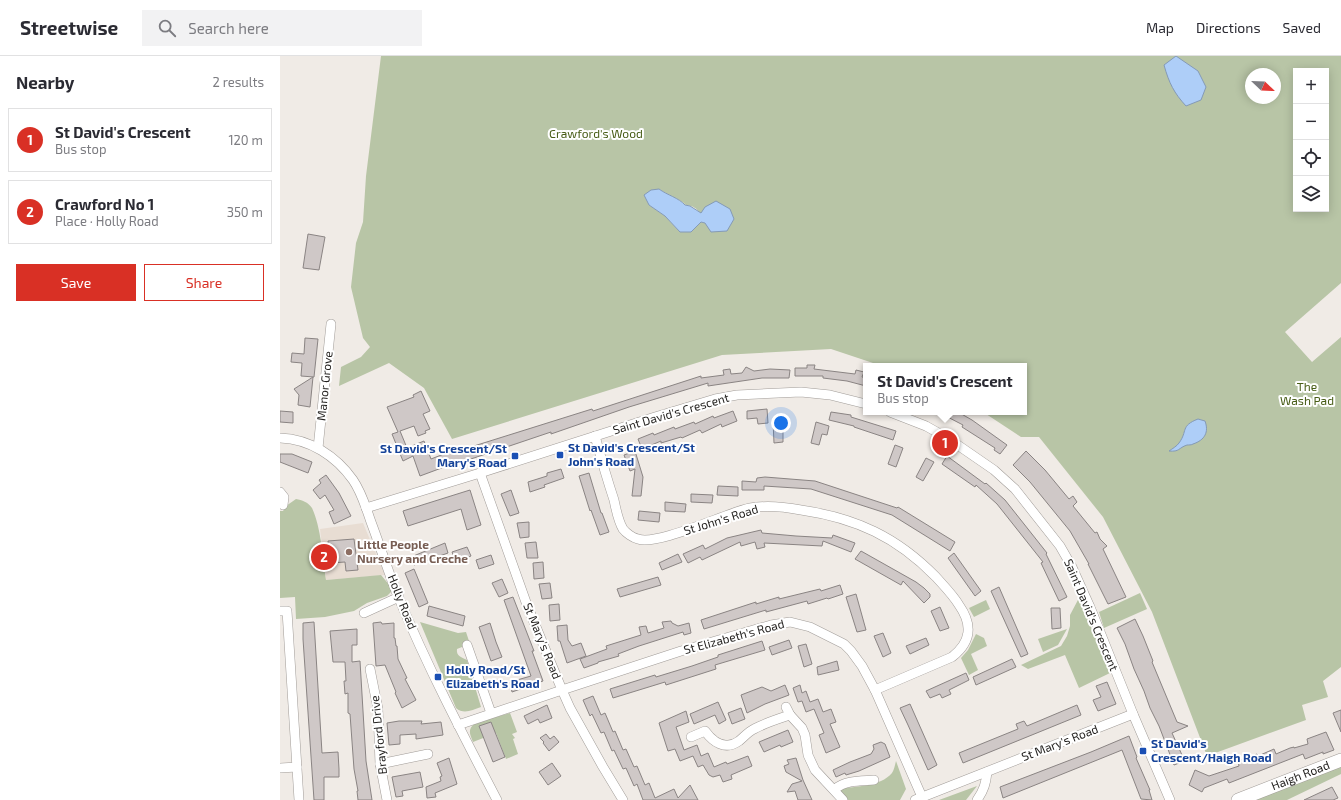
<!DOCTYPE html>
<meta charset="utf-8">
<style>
body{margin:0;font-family:"Exo 2",sans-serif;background:#f2f2f3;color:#2b2b33}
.controls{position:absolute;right:12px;top:12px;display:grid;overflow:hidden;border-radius:0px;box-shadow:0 2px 10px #0003}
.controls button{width:36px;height:36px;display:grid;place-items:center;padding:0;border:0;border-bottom:1px solid #e1e1e2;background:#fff;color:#2b2b33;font:20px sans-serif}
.compass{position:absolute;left:965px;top:12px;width:36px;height:36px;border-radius:50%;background:#fff;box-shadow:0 2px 10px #0003;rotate:113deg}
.you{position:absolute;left:501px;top:367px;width:14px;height:14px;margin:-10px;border:3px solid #fff;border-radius:50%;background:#1a73e8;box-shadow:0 0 0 6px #1a73e833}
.badge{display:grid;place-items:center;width:26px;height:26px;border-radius:50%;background:#d93025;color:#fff;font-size:13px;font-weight:700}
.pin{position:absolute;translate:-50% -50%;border:2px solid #fff;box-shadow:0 1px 4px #0006}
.popup{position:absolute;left:583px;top:307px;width:164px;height:52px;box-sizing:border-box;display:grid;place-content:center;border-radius:0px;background:#fff;filter:drop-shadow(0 1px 3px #0005);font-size:13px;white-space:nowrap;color:#7c7c81}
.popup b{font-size:15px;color:#2b2b33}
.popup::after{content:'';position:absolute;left:50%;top:100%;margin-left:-8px;border:8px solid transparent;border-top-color:#fff}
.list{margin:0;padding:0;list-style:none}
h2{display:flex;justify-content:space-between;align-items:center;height:52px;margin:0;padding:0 16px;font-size:17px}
h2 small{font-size:13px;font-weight:400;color:#7c7c81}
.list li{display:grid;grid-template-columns:26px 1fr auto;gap:12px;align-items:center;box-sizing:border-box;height:64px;margin:0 8px 8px;padding:0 8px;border:1px solid #e1e1e2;border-radius:0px}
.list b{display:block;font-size:15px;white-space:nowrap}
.list p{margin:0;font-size:13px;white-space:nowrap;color:#7c7c81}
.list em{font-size:13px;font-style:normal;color:#7c7c81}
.actions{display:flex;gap:8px;padding:12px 16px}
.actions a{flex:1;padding:9px 0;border:1px solid #d93025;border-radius:0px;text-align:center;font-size:14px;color:#d93025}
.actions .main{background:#d93025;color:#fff}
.icon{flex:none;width:22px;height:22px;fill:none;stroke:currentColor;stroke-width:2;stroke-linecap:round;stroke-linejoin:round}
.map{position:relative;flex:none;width:1061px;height:744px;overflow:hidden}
header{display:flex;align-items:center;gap:24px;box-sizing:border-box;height:56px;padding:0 20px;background:#fff;border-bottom:1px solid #e1e1e2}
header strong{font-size:19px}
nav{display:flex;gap:22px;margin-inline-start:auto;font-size:14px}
.search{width:280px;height:36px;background:#f2f2f3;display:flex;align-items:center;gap:10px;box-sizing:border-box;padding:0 14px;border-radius:0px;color:#7c7c81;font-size:15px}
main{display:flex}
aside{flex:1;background:#fff}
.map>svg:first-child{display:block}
.built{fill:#e8ddd3}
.green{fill:#b8c5a6;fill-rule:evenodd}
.water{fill:#aecef8;stroke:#849ab6}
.building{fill:#cfc8c7;stroke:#8a8483}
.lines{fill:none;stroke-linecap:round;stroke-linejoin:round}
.street-casing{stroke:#a19c98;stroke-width:10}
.secondary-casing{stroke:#a19c98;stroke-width:14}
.street{stroke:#fff;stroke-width:9}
.secondary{stroke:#fff;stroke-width:13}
.transit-dot{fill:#1a4fb4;stroke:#fff;stroke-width:1.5}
.education-dot{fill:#8d6e63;stroke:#fff;stroke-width:1.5}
.labels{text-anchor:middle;stroke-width:4;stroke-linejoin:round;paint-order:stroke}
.park-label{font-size:12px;fill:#485d17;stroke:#fff}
.street-label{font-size:12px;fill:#211f1d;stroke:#fff}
.transit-label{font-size:12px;font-weight:bold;fill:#164399;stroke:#fff;text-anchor:start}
.education-label{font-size:12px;font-weight:bold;fill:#785e54;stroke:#fff;text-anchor:start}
</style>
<header>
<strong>Streetwise</strong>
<div class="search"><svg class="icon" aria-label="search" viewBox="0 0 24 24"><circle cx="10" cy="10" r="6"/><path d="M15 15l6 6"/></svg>Search here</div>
<nav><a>Map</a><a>Directions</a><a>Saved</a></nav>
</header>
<main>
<aside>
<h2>Nearby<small>2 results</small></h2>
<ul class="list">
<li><span class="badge">1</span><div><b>St David's Crescent</b><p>Bus stop</p></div><em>120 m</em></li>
<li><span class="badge">2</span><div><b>Crawford No 1</b><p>Place · Holly Road</p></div><em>350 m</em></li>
</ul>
<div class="actions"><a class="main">Save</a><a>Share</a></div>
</aside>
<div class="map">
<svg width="1061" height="744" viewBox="0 0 1061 744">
<rect width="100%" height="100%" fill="#f0ebe6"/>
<polygon class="built" points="83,467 105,519 46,524 40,473"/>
<g class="green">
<path d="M101,0H1061V227L1005,276L1032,306L1061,281V611L1043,625L1048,641L1022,649L1026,664L927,700L872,556L823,461L759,381H741L703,356H744V310H602L551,293L442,299L172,383L144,332L109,307L59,330L61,311L81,301L90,291L83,282L71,231L76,187L83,166L86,120ZM1016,15H1046V153H1016ZM971,18H995V42H971ZM379,133C387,139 399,142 406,149C417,150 421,157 425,167L421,166L418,169L400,176L385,160L369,149Z"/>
<path d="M16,443C22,444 28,446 32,452C41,471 43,503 46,524L101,519L111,531V536L107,540L87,547L74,555L45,561L16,563L15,541L0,542V455H3L6,450Z"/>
<polygon points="860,537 867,553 824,572 819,556"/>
<polygon points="799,542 830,617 799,632 785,599 748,613 741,609 781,590 787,580 790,570 790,559"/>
<polygon points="706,544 710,553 694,561 689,552"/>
<path d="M140,566L178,577L186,576L189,585L182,591L177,593C176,600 181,601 187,604L201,651C192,654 184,659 176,652Z"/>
<polygon points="787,573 778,589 763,596 758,583"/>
<polygon points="696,578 704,582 707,590 691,598 698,614 689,619 681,602 688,594"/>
<path d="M230,657L237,676L232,678L235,682L233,683L238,698L226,703L216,677L193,686C190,678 187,674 195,667Z"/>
<path d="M616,705L626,733L620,744H568L559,733C576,730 600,731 612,717C614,714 615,709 616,705Z"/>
<polygon points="1061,708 1061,718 1007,744 966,744"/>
<polygon points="697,730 686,744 659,744"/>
</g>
<g class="water">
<path d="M896,0L918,15L926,31L921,44L906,50C894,37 889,27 884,9Z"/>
<path d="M379,133C387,139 399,142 405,149L410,150L421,157L425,151L436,145L450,153L454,163L447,175L431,176L425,167L421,166L411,176H400L385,160L369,149L364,139L371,134Z"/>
<path d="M918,363L925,365C929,376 925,384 913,388C912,389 908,389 907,389C898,392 900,396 889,395C892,393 897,390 899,387C908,375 900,370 918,363Z"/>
</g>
<g class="building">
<polygon points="28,178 45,181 39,214 23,212"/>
<polygon points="25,282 38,283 34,321 21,320 22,307 11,306 12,297 24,298"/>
<polygon points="527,309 535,309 534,313 575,318 576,314 584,316 582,321 586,322 586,330 567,325 543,322 543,320 515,320 515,312 527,312"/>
<polygon points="466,311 474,315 490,313 510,314 509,322 482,322 428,330 428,327 349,351 271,378 271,376 182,406 183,407 176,410 175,407 140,420 133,400 123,405 112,378 118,376 107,351 134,341 133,339 141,335 150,355 143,358 150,373 145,375 146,377 138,380 134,370 120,375 127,392 144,385 151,403 174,394 175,395 178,394 178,395 312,353 313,355 421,320 421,322 444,319 443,314 450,313 451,318 462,317"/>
<polygon points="33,321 30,351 18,349 19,339 14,333"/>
<polygon points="487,353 488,367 478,368 477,362 467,363 467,355"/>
<polygon points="0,355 13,356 13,367 0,366"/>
<polygon points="453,355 457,365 442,371 441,368 422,377 420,374 402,382 401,381 381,387 381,385 362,393 358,383 373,377 374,379 394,371 395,373 414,366 415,368 433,360 434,362"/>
<polygon points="551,356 571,359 571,361 616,375 613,384 574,371 574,370 549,364"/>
<polygon points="658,356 678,356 692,364 727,389 720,398 714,394 715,392 682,371 683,369"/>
<polygon points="493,365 503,367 503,386 494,387"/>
<polygon points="536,366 549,370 547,379 542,378 539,389 531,387"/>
<polygon points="615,389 623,392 616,411 608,408"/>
<polygon points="355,395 363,421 361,440 352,440 355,413 350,415 344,399"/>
<polygon points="746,395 765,414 789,443 793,440 797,446 793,450 815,477 817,476 820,483 827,490 823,493 846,541 828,548 808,508 809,508 790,475 750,426 733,409"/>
<polygon points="0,398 12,398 32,406 28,417 0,406"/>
<polygon points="667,400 705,428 706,427 725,444 767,497 766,498 787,541 779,545 761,507 763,506 717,448 696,429 695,431 662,408"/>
<polygon points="646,402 654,406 643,425 636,421"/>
<polygon points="281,413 284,422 264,429 265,431 250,436 248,426 267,420 267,417"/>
<polygon points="309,417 321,457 322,457 329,476 320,479 311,454 310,455 299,420"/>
<polygon points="46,419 59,437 71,460 54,468 49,456 54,454 45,439 40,443 33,434 41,427 39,424"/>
<polygon points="485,421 535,425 617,452 618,451 675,486 670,495 612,459 531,433 484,430 484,434 462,434 462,425 476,426 477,422"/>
<polygon points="438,430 458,431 458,440 437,439"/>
<polygon points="190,434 201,469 187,474 181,453 128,470 123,455"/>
<polygon points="231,434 239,457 230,460 221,438"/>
<polygon points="411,438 433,439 432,447 411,446"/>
<polygon points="385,446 406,448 405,456 385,455"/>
<polygon points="359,455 380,457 379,466 358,464"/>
<polygon points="249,466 249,481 240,482 237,467"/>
<polygon points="481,474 482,477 516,480 552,482 553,479 575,487 571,496 543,485 542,490 484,487 485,491 477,493 475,486 461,490 460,486 422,504 420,501 408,507 403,498 423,489 425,493 447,482"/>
<polygon points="74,483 78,514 66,515 65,506 50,507 48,485"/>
<polygon points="256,486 258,502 247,502 245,487"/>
<polygon points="165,487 168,497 134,509 131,501"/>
<polygon points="187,491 191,500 176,506 172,496"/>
<polygon points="581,495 636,526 644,532 650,538 650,541 644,547 623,525 621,529 575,503"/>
<polygon points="674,497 701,535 695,540 668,502"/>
<polygon points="398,498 402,506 382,514 379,507"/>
<polygon points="211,499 214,508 199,513 196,504"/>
<polygon points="263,506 264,522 254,523 253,507"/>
<polygon points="134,513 148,547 139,551 125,517"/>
<polygon points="378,521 381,529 340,541 337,533"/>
<polygon points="222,523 228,537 219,541 212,527"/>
<polygon points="270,527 272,542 262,543 259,528"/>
<polygon points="560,529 563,538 548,543 547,542 528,548 527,545 486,556 486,554 424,573 421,564 476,546 476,548 499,541 499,543 540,533 541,535"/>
<polygon points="719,531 748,598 741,601 711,535"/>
<polygon points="576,538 586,574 577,576 566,541"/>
<polygon points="233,541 254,595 252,595 263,625 232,636 230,626 251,620 224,544"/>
<polygon points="279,548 280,564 270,565 269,549"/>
<polygon points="149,550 185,560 183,570 147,560"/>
<polygon points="660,551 669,572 660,575 651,555"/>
<polygon points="771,552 780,552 781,572 772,573"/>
<polygon points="855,563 863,580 873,605 872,606 897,666 908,670 892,677 902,699 907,704 894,709 879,670 870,652 864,635 854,613 845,588 837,572"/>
<polygon points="391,565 392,567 398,570 409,567 411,577 404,579 403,576 359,590 338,598 339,600 318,606 318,607 304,612 300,603 327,593 326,590 361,579 359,571 366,570 368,577 384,572 382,566"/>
<polygon points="34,566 42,697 58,696 59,713 59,721 44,721 44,744 34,744 23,583 23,567"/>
<polygon points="101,566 102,568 114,567 114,582 115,582 116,590 117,590 118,603 127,622 125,623 136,644 122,652 115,637 116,636 105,609 96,610 93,567"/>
<polygon points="210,567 216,586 222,601 211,605 199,571"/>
<polygon points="287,569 288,584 292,590 301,587 306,600 287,607 280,585 278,585 277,570"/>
<polygon points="77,573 77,589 72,589 72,606 80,605 86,705 92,744 78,744 77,735 78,735 74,713 70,658 68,657 68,637 65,638 64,625 66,625 65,606 53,606 50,575"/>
<polygon points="603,577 611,597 603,601 594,580"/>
<polygon points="646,582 649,589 630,598 626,590"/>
<polygon points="509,584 512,592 492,599 489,591"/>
<polygon points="482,585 485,594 435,609 436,613 386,629 385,626 333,642 330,633 375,619 376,621 412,610 438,601 438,599"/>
<polygon points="526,588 532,608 524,611 518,590"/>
<polygon points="732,603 736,611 696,629 693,621"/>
<polygon points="557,605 559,614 538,619 537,611"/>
<polygon points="686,617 689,624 669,634 671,638 662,642 660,638 650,642 646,635"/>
<polygon points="827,626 836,648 818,655 813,644 821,641 816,630"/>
<polygon points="505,629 509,639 485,648 467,657 461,639 482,631 491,635"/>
<polygon points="520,629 522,637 526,635 530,646 538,643 543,656 551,653 556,666 550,668 560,691 546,697 539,679 544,677 534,653 526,656 522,645 518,646 513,632"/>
<polygon points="313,640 321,659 325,657 333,676 335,675 343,694 346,693 354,711 357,710 365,729 369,727 375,742 394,733 398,742 410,729 418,744 363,744 357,728 354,730 346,712 343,713 334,694 332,695 324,676 321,677 312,658 310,660 303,644"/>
<polygon points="438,646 446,664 439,668 435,659 414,668 410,658"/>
<polygon points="630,648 657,709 648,714 628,669 620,652"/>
<polygon points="267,649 272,662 260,667 258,663 248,668 244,660"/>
<polygon points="797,649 801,659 683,707 679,697 738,673 736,668 744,665 747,670"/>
<polygon points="461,652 465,663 452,668 448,657"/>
<polygon points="1061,654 1061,676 1053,657"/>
<polygon points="406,655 409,666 396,671 404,694 417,689 421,700 428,697 434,711 446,706 447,708 468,700 472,710 451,719 452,723 443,726 440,719 433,721 429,719 423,709 418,711 413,700 400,705 395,693 388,695 379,667"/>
<polygon points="119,665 142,665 141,668 161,666 163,679 136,683 136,678 120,679 120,688 109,689 107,667"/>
<polygon points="211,666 225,701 213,706 199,670"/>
<polygon points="508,674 513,686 501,691 500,689 484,696 479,686"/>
<polygon points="1046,676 1054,694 1043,698 1043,696 1025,703 1023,698 949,727 947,723 924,732 922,736 909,729 915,714 929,720 959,710 958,705 977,698 978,700 994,693 996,698 1010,692 1014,691 1014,692 1028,688 1027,683"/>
<polygon points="266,678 270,683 274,680 279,686 269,695 263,687 264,686 260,682"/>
<polygon points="849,680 857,701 856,702 870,734 869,734 872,744 861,743 842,694 723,742 720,731 811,696"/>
<polygon points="601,686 605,688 610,701 579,715 566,719 565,717 556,721 553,714 570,706 591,698 594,693 593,689"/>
<polygon points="169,702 177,728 155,737 156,741 147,742 146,731 161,725 160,721 162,720 157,707"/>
<polygon points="516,702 523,724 532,744 518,744 515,735 507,736 512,728 522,725 506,716 504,710 509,708 507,704"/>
<polygon points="272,707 281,720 268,729 259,716"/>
<polygon points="140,716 143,731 122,735 123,740 116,741 112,721"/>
<polygon points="1052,731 1058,742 1053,744 1024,744"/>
</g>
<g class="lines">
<g class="street-casing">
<g id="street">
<polyline points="610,356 646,370 669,383 714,414 735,433 780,490 792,511 810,551 853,658 890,744"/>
<path d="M315,380C321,402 327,423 334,444C336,453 338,465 343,473C346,477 353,482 358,483C378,490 446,457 470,452C487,449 505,451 521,454C576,462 617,481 656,521C664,530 673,539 679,549C693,569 691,586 672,601L595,634"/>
<path d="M0,382C30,383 56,400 73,424C82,437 86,452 91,466C100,490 108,515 118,540C147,610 182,677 217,744"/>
<polyline points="38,392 51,268"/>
<polyline points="200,417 247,549 282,634 290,652 323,711 343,744"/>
<polyline points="0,436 4,441 3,449"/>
<polyline points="86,452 200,417 375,361 435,343 457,339 521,336 550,339 586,348"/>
<polyline points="0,555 7,555 19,744"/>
<polyline points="84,557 119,541"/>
<polyline points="187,589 211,657"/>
<polyline points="90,613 98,653 100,708 107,744"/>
<polyline points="510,659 522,672 525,679 528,699 535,714 563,744"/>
<polyline points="178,669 282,634 401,595 491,569 510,566 530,571 564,588 571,595 582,610 595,634 642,741"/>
<path d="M411,681L425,675C433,686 445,695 459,685C464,681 468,676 474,673C485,667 498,663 510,659L506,651"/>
<polyline points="100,708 148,698"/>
<polyline points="0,712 17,711"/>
<path d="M555,733C566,724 580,725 594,724"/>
<polyline points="635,744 853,658"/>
<path d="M697,744C704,734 706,727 707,716"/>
</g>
</g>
<g class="secondary-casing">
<g id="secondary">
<path id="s1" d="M958,744L1061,704"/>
</g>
</g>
<use href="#street" class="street"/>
<use href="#secondary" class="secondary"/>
</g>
<g class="transit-dot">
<rect x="276" y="395" width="8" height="8" rx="2"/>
<rect x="231" y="396" width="8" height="8" rx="2"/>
<rect x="154" y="617" width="8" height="8" rx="2"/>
<rect x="859" y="691" width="8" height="8" rx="2"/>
</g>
<circle class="education-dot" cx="69" cy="496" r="4"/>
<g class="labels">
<g class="park-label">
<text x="316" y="82">Crawford's Wood</text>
<text x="1027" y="335">The<tspan x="1027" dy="14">Wash Pad</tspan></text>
</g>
<g class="street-label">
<text transform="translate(45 330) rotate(-84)" y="4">Manor Grove</text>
<text transform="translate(391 358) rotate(-16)" y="4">Saint David's Crescent</text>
<text transform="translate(441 464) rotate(-17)" y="4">St John's Road</text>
<text transform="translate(122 546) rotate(68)" y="4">Holly Road</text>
<text transform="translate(811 559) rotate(67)" y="4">Saint David's Crescent</text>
<text transform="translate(454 581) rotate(-15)" y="4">St Elizabeth's Road</text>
<text transform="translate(262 585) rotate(68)" y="4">St Mary's Road</text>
<text transform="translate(99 679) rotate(-96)" y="4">Brayford Drive</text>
<text transform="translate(780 687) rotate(-21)" y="4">St Mary's Road</text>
<text dy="4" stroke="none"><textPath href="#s1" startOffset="67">Haigh Road</textPath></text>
</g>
<g class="transit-label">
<text x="288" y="396">St David's Crescent/St<tspan x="288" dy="14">John's Road</tspan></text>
<text x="227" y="397" text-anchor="end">St David's Crescent/St<tspan x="227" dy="14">Mary's Road</tspan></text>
<text x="166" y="618">Holly Road/St<tspan x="166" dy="14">Elizabeth's Road</tspan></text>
<text x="871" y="692">St David's<tspan x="871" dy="14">Crescent/Haigh Road</tspan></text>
</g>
<g class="education-label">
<text x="77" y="493">Little People<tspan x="77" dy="14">Nursery and Creche</tspan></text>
</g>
</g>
</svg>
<div class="controls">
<button>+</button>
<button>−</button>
<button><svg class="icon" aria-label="locate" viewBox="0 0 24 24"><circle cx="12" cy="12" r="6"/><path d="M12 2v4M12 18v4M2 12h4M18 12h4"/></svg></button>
<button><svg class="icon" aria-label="layers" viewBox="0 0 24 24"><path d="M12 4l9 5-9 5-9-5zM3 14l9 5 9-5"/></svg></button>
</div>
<svg class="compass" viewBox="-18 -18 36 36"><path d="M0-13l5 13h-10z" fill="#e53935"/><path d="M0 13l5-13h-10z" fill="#7c7c81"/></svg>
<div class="you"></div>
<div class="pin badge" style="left:665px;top:387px">1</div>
<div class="popup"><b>St David's Crescent</b>Bus stop</div>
<div class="pin badge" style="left:44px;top:501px">2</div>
</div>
</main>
